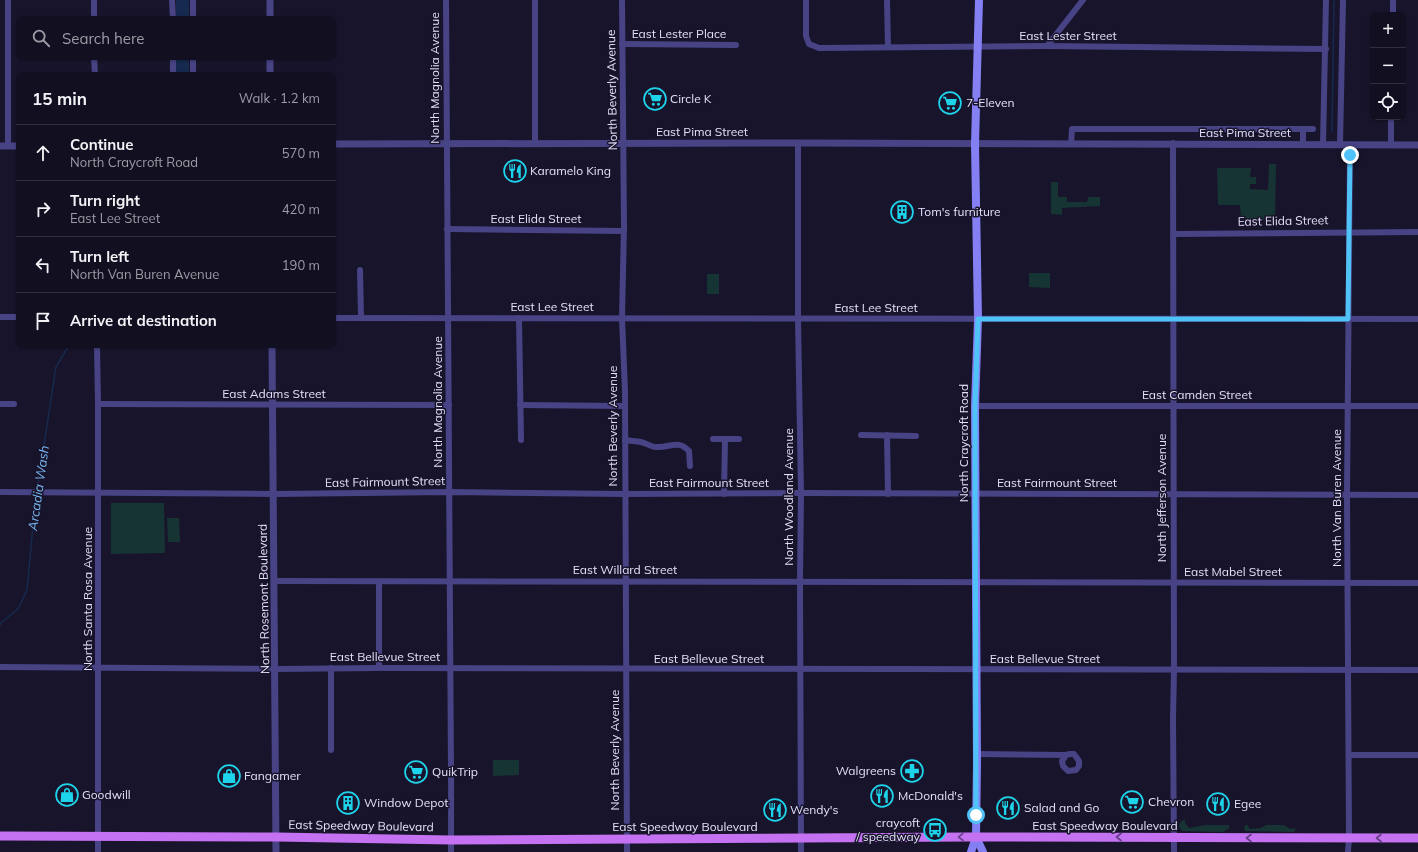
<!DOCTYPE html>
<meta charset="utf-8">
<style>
body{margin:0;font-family:Mulish,sans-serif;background:#1b1829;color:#f1f3f6}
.controls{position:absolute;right:12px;top:12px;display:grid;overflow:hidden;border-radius:8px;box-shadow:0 1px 3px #0004}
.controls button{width:36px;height:36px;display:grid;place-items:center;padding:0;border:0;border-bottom:1px solid #312f3e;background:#120f20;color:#f1f3f6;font:20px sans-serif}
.stop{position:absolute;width:12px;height:12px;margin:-9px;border:3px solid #4fc3f7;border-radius:50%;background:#fff}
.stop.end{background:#4fc3f7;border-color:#fff;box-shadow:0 1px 4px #0008}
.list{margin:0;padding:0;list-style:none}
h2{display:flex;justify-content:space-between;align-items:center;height:52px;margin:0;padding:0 16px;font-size:17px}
h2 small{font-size:13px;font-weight:400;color:#9c9ca5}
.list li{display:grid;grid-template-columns:26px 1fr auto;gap:12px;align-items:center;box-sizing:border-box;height:56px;padding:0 16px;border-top:1px solid #312f3e}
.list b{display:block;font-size:15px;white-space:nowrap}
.list p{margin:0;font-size:13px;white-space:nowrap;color:#9c9ca5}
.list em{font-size:13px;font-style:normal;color:#9c9ca5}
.icon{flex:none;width:22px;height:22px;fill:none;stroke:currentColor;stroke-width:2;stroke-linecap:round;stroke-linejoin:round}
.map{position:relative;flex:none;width:1418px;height:852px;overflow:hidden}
.search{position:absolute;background:#120f20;box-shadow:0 1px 3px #0004;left:16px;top:16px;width:320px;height:44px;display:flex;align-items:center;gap:10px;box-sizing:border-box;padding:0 14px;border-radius:8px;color:#9c9ca5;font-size:15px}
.panel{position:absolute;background:#120f20;box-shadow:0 1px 3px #0004;left:16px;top:72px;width:320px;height:276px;border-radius:8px}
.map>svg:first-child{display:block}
.green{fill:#173434}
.water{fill:#152a4e}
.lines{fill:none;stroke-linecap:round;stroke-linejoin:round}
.stream{stroke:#152a4e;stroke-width:1.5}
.minor{stroke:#474385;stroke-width:6}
.tertiary{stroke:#474385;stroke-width:7}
.secondary{stroke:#8480f4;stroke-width:8}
.primary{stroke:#c471f2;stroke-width:9}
.oneway{stroke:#653e85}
.route{stroke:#4fc3f7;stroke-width:5}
.labels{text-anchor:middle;stroke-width:3;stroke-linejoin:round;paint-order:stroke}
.street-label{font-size:12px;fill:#e4e0fc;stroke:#18142b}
.poi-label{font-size:12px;fill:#e4e0fc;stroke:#18142b;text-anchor:start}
.water-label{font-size:13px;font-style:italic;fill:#78b8f3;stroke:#18142b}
</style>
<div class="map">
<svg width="1418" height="852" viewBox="0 0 1418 852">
<rect width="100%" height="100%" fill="#18142b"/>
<g class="green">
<polygon points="1269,164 1276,164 1275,220 1241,219 1240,205 1218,205 1217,168 1251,168 1250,177 1256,177 1256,184 1250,184 1250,189 1268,190"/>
<polygon points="1051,182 1058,182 1058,197 1067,197 1067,202 1087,202 1088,197 1100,197 1100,206 1062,208 1062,215 1051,214"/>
<polygon points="1029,273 1050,273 1050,288 1029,287"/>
<rect x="707" y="274" width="12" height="20"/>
<polygon points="111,503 164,503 165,553 111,554"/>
<polygon points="167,518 179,518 180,542 168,542"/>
<polygon points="493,760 519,760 519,775 493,776"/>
<polygon points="1185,819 1185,823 1189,828 1205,825 1229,825 1229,828 1223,832 1182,831 1179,826 1180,823"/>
<polygon points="1247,825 1250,829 1261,828 1266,825 1284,825 1290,829 1296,828 1294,832 1245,831 1244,826"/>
</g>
<g class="water">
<rect x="176" y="0" width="13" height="19"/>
<rect x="176" y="57" width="13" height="18"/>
</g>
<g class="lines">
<g class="stream">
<polyline points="1332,131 1334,0"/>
<polyline points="37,490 56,367 69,345"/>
<polyline points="0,625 2,622 18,609 27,590 36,494"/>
</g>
<g class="minor">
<polyline points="8,0 8,146"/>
<polyline points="94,0 94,19"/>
<polyline points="172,0 173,19"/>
<polyline points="193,0 193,19"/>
<path d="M446,0C446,284 452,568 451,852"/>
<polyline points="535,0 535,144"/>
<polyline points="622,0 624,226 622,318 625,391 627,852"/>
<polyline points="806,0 806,36 809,44 819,48 1047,46 1326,49"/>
<polyline points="887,0 888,47"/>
<polyline points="1393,15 1393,0"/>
<polyline points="622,44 736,45"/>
<polyline points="1047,46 1083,0"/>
<polyline points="94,57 95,75"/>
<polyline points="173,57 173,75"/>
<polyline points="193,57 193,75"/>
<polyline points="798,143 798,319 801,493 800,581 801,852"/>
<polyline points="1173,143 1174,670 1173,719 1174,852"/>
<polyline points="1071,144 1072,129 1313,129"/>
<polyline points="1303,145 1303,129"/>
<polyline points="1323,145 1326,0"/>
<polyline points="1340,145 1343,0"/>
<polyline points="1391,145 1391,117"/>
<polyline points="447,229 624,231"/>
<polyline points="1173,234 1418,232"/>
<polyline points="360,270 361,317"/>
<polyline points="0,317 19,317"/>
<polyline points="333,318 1418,319"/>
<polyline points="519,318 521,440"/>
<polyline points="97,345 98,404 98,852"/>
<polyline points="0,404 14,404"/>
<polyline points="98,404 449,405"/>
<polyline points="520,405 624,406"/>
<polyline points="975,406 1418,406"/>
<polyline points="861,435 916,436"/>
<polyline points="887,435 888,494"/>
<polyline points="713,439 739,439"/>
<path d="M625,440C630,441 636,441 641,442C646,443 651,447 656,447C670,448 678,439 689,451L690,466"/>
<polyline points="0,492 274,494 450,492 625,494 801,493 1418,495"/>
<polyline points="724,494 725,439"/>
<polyline points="275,581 1418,583"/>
<polyline points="0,667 276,669 379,668 1418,670"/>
<polyline points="379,668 379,582"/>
<polyline points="331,750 331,668"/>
<polyline points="977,754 1066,755 1070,754 1074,754 1079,761 1079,766 1076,770 1068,771 1063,766 1062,761 1066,755"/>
<polyline points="1349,755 1418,755"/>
<polyline points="1348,852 1349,838 1347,495 1350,145"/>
</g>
<g class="tertiary">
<polyline points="270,19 270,0"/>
<polyline points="270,75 270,57"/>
<polyline points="333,144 800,143 1418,145"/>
<polyline points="0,146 19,146"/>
<polyline points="272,345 276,852"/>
</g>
<g class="secondary">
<polyline points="976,837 983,852"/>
<polyline points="971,852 976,837 977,763 975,406 978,319 975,144 979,0"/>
</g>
<polyline class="primary" points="0,836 276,837 451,840 969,837 1418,838"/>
</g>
<defs><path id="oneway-chevron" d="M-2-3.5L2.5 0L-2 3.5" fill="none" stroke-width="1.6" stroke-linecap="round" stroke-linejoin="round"/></defs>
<g class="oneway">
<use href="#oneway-chevron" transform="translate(961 837) rotate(179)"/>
<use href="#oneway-chevron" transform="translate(1119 837) rotate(-180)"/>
<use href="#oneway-chevron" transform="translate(1249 838) rotate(-180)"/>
<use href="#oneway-chevron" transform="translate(1379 838) rotate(180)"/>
</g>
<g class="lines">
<polyline class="route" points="976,815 975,406 978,319 1348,319 1350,155"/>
</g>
<defs>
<g id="supermarket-ring" transform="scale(1.15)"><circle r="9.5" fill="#18142b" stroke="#1ed4eb" stroke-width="1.5"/><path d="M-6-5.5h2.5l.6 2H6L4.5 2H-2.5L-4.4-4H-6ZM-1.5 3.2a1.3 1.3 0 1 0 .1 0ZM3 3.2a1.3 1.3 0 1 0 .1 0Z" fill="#1ed4eb"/></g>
<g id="restaurant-ring" transform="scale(1.15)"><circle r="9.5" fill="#18142b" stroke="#1ed4eb" stroke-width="1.5"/><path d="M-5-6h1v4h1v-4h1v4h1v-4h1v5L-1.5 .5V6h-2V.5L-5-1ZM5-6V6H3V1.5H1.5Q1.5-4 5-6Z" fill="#1ed4eb"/></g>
<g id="building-ring" transform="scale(1.15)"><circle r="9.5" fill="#18142b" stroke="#1ed4eb" stroke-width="1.5"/><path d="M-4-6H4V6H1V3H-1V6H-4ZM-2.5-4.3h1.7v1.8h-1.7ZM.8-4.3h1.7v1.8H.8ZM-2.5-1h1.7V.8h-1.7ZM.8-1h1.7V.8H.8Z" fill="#1ed4eb"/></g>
<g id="pharmacy-ring" transform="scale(1.15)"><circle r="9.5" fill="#18142b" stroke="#1ed4eb" stroke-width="1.5"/><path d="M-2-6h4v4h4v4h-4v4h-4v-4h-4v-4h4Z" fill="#1ed4eb"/></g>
<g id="shop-ring" transform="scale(1.15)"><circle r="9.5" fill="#18142b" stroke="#1ed4eb" stroke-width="1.5"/><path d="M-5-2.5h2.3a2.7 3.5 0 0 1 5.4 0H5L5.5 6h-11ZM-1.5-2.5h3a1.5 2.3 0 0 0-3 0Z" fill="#1ed4eb"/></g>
<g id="bus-ring" transform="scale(1.15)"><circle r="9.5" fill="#18142b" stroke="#1ed4eb" stroke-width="1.5"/><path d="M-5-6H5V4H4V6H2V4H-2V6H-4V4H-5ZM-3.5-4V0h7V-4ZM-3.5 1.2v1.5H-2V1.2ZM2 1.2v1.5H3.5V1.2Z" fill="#1ed4eb"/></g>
</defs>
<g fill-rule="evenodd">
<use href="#supermarket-ring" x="655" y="99"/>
<use href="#supermarket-ring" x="950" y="103"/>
<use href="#restaurant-ring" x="515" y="171"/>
<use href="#building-ring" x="902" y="212"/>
<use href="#pharmacy-ring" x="912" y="771"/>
<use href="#supermarket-ring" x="416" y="772"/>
<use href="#shop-ring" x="229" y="776"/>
<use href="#shop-ring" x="67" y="795"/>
<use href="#restaurant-ring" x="882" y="796"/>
<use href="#supermarket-ring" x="1132" y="802"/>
<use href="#building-ring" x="348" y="803"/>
<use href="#restaurant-ring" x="1218" y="804"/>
<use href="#restaurant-ring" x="1008" y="808"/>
<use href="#restaurant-ring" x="775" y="810"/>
<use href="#bus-ring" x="935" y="830"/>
</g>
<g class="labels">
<g class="street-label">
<text x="679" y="38">East Lester Place</text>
<text x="1068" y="40">East Lester Street</text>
<text transform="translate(435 78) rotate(-90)" y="4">North Magnolia Avenue</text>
<text transform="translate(612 90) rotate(-91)" y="4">North Beverly Avenue</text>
<text x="702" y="136">East Pima Street</text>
<text x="1245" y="137">East Pima Street</text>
<text x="536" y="223">East Elida Street</text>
<text transform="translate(1283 221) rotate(-1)" y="4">East Elida Street</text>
<text x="552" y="311">East Lee Street</text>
<text x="876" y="312">East Lee Street</text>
<text x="274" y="398">East Adams Street</text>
<text x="1197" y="399">East Camden Street</text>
<text transform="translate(438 402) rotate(-90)" y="4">North Magnolia Avenue</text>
<text transform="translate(613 426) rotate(-90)" y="4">North Beverly Avenue</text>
<text transform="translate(964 443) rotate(-90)" y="4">North Craycroft Road</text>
<text transform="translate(385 482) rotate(-1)" y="4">East Fairmount Street</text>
<text x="709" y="487">East Fairmount Street</text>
<text x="1057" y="487">East Fairmount Street</text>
<text transform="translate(789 497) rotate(-90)" y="4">North Woodland Avenue</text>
<text transform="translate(1162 498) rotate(-90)" y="4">North Jefferson Avenue</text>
<text transform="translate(1337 498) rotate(-90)" y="4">North Van Buren Avenue</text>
<text x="625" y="574">East Willard Street</text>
<text x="1233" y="576">East Mabel Street</text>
<text transform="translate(88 599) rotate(-90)" y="4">North Santa Rosa Avenue</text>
<text transform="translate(264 599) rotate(-91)" y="4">North Rosemont Boulevard</text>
<text x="385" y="661">East Bellevue Street</text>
<text x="709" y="663">East Bellevue Street</text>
<text x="1045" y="663">East Bellevue Street</text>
<text transform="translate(615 750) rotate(-90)" y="4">North Beverly Avenue</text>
<text transform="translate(361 826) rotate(1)" y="4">East Speedway Boulevard</text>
<text x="1105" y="830">East Speedway Boulevard</text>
<text x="685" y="831">East Speedway Boulevard</text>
</g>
<g class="poi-label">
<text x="670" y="103">Circle K</text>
<text x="966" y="107">7-Eleven</text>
<text x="530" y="175">Karamelo King</text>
<text x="918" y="216">Tom's furniture</text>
<text x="896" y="775" text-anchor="end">Walgreens</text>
<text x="432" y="776">QuikTrip</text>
<text x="244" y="780">Fangamer</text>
<text x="82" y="799">Goodwill</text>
<text x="898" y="800">McDonald's</text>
<text x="1148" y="806">Chevron</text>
<text x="364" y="807">Window Depot</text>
<text x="1234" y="808">Egee</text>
<text x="1024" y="812">Salad and Go</text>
<text x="790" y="814">Wendy's</text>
<text x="920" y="827" text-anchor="end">craycoft<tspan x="920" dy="14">/ speedway</tspan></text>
</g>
<g class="water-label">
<text transform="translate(38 488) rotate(-82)" y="5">Arcadia Wash</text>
</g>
</g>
</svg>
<div class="controls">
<button>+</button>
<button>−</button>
<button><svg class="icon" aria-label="locate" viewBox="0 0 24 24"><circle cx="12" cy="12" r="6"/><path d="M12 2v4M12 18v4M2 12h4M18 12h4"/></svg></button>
</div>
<div class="stop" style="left:976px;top:815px"></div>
<div class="stop end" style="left:1350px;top:155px"></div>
<div class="search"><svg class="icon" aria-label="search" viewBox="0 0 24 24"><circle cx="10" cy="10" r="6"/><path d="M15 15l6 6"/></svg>Search here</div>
<section class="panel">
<h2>15 min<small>Walk · 1.2 km</small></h2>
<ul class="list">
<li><svg class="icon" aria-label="ahead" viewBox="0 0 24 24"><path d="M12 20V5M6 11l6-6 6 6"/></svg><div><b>Continue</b><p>North Craycroft Road</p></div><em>570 m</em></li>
<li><svg class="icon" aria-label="right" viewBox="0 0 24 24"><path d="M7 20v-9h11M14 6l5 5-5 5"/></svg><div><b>Turn right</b><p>East Lee Street</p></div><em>420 m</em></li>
<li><svg class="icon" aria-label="left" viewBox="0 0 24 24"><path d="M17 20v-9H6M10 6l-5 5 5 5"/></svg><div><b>Turn left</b><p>North Van Buren Avenue</p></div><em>190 m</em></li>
<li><svg class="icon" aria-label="arrive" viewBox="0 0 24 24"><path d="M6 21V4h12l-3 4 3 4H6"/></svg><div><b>Arrive at destination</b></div></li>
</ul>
</section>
</div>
